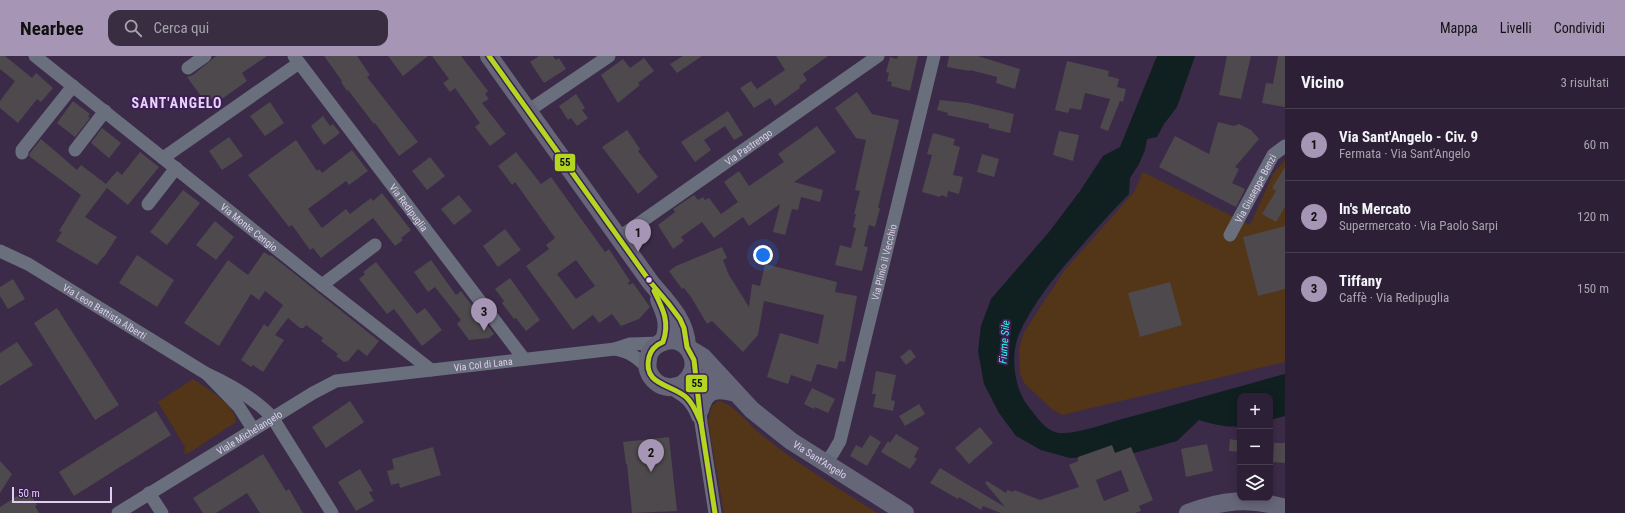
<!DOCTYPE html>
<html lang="it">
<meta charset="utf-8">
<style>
body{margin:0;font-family:"Roboto Condensed",sans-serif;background:#392d42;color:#f1f3f6}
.controls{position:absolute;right:12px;bottom:12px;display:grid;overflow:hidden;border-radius:8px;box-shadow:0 2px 10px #0003}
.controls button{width:36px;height:36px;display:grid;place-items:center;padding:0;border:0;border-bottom:1px solid #483e51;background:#2d2036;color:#f1f3f6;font:20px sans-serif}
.scale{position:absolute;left:12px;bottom:10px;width:100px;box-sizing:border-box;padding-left:4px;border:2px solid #dfceef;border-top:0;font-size:11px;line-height:14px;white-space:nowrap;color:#dfceef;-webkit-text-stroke:3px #3d1f54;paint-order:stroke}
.you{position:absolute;left:763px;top:199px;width:14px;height:14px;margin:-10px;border:3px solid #fff;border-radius:50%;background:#1a73e8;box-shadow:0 0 0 6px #1a73e833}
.badge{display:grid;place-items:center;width:26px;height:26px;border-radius:50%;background:#a695b5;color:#111;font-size:13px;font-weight:700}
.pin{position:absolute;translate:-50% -33px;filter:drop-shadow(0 1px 2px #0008)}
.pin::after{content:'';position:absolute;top:21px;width:14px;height:12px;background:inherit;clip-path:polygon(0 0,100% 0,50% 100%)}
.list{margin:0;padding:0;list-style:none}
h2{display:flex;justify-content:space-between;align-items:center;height:52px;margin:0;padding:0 16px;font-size:17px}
h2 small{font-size:13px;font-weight:400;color:#a7a3ad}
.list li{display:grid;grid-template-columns:26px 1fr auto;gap:12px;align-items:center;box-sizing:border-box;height:72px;padding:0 16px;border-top:1px solid #483e51}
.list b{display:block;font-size:15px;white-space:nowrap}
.list p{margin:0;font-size:13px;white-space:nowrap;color:#a7a3ad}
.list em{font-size:13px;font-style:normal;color:#a7a3ad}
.icon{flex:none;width:22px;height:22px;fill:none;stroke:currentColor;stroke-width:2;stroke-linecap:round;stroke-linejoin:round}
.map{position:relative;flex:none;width:1285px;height:457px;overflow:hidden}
header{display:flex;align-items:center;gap:24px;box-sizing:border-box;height:56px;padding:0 20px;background:#a695b5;color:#111}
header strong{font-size:19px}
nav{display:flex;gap:22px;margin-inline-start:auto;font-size:14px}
.search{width:280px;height:36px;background:#392d42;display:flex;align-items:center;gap:10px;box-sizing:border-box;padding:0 14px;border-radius:12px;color:#a7a3ad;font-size:15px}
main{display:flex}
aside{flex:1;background:#2d2036}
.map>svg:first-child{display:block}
.green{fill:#533517}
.water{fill:#101f20}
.building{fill:#4d494c;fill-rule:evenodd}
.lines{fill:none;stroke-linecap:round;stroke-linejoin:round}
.street{stroke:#696f7c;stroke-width:13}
.secondary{stroke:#666679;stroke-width:18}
.bus-1-casing{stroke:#3d1f54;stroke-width:8}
.bus-1{stroke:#b3d621;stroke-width:5}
.bus-dot{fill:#dfceef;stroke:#3d1f54;stroke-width:1.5}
.labels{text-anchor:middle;stroke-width:4;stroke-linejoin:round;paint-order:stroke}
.street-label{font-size:10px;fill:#dfceef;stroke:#3d1f54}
.water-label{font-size:11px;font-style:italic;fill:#2cfdf0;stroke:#3d1f54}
.district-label{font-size:14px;font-weight:bold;letter-spacing:1px;fill:#e7d3fb;stroke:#3d1f54}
.line-badge{stroke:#3d1f54;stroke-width:1.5}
.pale-badge-label{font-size:11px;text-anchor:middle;font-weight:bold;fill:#111}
</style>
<header>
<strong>Nearbee</strong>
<div class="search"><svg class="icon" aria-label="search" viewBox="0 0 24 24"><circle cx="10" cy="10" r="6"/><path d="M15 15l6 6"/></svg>Cerca qui</div>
<nav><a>Mappa</a><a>Livelli</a><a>Condividi</a></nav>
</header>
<main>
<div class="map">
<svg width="1285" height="457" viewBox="0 0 1285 457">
<rect width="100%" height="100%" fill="#3c2b48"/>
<g class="green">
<polygon points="1285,104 1285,306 1062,359 1053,354 1024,327 1020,318 1019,293 1024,276 1064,215 1134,136 1143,116 1250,169 1273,118"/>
<path d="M193,323C206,332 237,350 236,366L189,397L184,398L185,391L158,346Z"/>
<path d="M718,345C729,345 748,366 756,374C793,406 837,431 877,457H724L708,365L712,350Z"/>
</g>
<path class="water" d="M1157,0H1195L1177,51L1164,68L1157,81L1147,83L1145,94L1139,108L1130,122L1129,138C1111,156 1094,175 1078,194C1056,219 1033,247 1019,278C1010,300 1014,331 1028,350C1036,360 1046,376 1060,377C1078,378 1104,368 1122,363C1176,349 1230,333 1285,318V360L1270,364V340H1240V370C1226,372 1213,368 1199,364L1177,385L1127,399L1070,402L1041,394L1016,380L999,357L984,328L978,295L981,270L991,243L1049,176L1080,135L1103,100L1120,91Z"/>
<g class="building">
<polygon points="0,0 5,0 32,22 36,17 53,32 41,46 37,43 18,67 0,52 0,45 15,25 0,13"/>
<polygon points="216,0 267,0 242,17 247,25 219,45 216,40 206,47 187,21 193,19"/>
<polygon points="324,0 357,0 370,19 367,21 418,86 399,100 375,67 374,68 348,34 347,35 341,26 342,25"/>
<polygon points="388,0 428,0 403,20"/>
<polygon points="432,0 461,0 488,35 485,38 489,43 482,47 506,78 490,90 475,71 480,67 455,32 450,36 443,27 449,23"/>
<polygon points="539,0 553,0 556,4 559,2 566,13 544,27 530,6"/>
<polygon points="683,0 702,0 677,17 670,8"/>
<polygon points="776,0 828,0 803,18 807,24 799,30 800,32 775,50 770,42 754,52 740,32 751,25 757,33 785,14"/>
<polygon points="898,0 918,0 910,35 891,30 892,26 887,25 889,17 886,16 890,1 897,3"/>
<polygon points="949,0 978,0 1020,13 1015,33 996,27 997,21 970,14 970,15 947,11"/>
<polygon points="1227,0 1251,0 1241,43 1219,39"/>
<polygon points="1278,0 1285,0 1285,51 1262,47 1266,27 1273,28"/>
<polygon points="644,2 654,15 638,27 640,29 618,47 601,19 623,3 630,12"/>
<polygon points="1067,5 1109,15 1108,20 1119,23 1117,31 1126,33 1123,46 1120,45 1108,75 1100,72 1110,43 1085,37 1081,54 1070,52 1068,57 1055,54"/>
<polygon points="857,36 872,58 899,64 878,152 880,152 875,171 869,169 864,190 868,191 862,215 835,209 840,189 851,192 856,172 853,171 856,158 854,158 860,135 855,134 866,84 856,82 835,52"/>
<polygon points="576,38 585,52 582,54 588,62 577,70 571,62 568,64 559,50"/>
<polygon points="940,44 968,47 1014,58 1010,77 989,72 989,68 947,59 948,57 937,54"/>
<polygon points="73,45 90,58 88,61 90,62 75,81 57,67"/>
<polygon points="270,46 284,67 265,80 250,60"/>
<polygon points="728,55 743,79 734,84 725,70 704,84 711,94 695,106 681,86"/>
<polygon points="323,60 330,70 333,68 340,77 324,89 311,70"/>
<polygon points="1218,66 1234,70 1239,68 1251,74 1259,83 1235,111 1239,113 1232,127 1245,133 1236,151 1159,111 1175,80 1209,98"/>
<polygon points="817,70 836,96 794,126 823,134 820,146 801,141 798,154 792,153 785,179 773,176 780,148 749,170 743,161 714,182 702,166 681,181 684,185 673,193 658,169 675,156 673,153 694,139 698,144 703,141 705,144 709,142 721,158 738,146 724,126 739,115 749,130 784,106 778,98"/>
<polygon points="102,72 121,87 109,102 91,87"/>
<polygon points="627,74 640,93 638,95 658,121 638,138 602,91"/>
<polygon points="1059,75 1079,79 1073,105 1053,99"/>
<polygon points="933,77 955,83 953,89 960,91 953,119 963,121 959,138 948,135 947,141 941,139 940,141 922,136 932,99 927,98"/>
<polygon points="229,81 243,100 222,114 209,95"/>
<polygon points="41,83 77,114 81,109 106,128 117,115 122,119 140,96 159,111 128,149 107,132 85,161 117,181 104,201 103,201 97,209 56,185 62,176 59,175 81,139 29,100 30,97"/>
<polygon points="296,84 317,115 319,113 322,117 352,94 368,115 349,129 346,125 308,153 322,172 346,153 350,158 371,142 373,145 382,137 411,174 401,182 403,184 395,190 373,162 321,202 313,192 310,194 292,169 289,171 248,119"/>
<path d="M516,96L541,128L551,121L605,196L609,193L630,225L628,227L629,229L633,227L650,251L639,263L621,270L612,258L599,267L593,259L573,274L526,210L549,193L546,189L555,182L515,126L512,129L498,110ZM576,204L595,230L576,243L557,218Z"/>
<polygon points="982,98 999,103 994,121 977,116"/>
<polygon points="430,101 445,120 427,134 412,115"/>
<polygon points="1285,111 1285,151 1276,166 1262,158 1276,135 1272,132"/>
<polygon points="183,134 200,147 167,189 150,176"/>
<polygon points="459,139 472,155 454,169 441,153"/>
<polygon points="215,165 234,181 216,204 196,189"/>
<polygon points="1285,170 1285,233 1258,240 1243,181"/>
<polygon points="505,173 521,194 498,211 483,190"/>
<polygon points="722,191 727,202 723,204 729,219 749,251 752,228 760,230 765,208 837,226 835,236 857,240 845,306 839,305 837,313 817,308 811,326 791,319 788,328 767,321 780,277 818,288 824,259 764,245 758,279 743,296 712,265 707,268 691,241 684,232 682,233 669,215 676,210"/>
<polygon points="264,196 270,200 271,199 379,285 367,300 358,293 348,305 344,306 336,300 338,298 321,285 323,282 306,269 304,272 300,272 288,262 275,279 284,284 263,316 253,309 251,311 241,304 264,268 268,271 283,249 265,235 259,244 251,238 219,290 184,267 228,204 248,219"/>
<polygon points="137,199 174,224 157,251 119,227"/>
<polygon points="431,204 456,239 461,235 494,278 489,282 469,284 457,268 461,264 435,231 428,236 414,216"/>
<polygon points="376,206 417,258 425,252 442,274 422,290 394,253 387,258 359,223 365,218 363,216"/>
<polygon points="510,222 540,264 526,275 516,262 514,263 502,247 504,245 495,233"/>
<polygon points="13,223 25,243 8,253 0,240 0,231"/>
<polygon points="1170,226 1182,269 1140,281 1128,237"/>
<polygon points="57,252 119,349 95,364 34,267"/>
<polygon points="17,286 33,309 0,330 0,297"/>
<polygon points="910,293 916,301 906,309 900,301"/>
<polygon points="876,315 896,319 891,344 895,345 893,355 873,351 876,338 872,338"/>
<polygon points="812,332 835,343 828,357 815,351 814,353 804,348"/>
<polygon points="350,345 364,366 326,392 312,371"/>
<polygon points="919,348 925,358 905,370 899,360"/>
<polygon points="156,355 171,379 74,440 59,416"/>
<polygon points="980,371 993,387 969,408 955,392"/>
<polygon points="896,378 919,392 914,401 917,403 910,413 881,396 888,385 890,387"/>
<polygon points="870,379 881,386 867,410 850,400 856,389 862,392"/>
<polygon points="669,381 677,455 632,457 627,408 626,408 623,386"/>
<polygon points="1230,383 1240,385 1240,396 1229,395"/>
<polygon points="1274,387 1285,387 1285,407 1273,406"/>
<polygon points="1207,388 1213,415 1186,421 1181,393"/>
<path d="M1112,389L1115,397L1131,391L1153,444L1139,450L1141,455L1135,457H1001L983,450L981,454L959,441L958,443L930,427L940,412L1005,451L985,427L987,425L1006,437L1007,434L1013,436L1014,434L1040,444L1079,431L1069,409L1078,405V401ZM1121,414L1129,435L1104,445L1096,424Z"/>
<polygon points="433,391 441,419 400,432 399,427 391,429 387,415 394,413 392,403"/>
<polygon points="263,398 286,435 289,433 303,457 260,457 247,437 216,457 203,457 193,442"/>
<polygon points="0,405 12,418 0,437"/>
<polygon points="360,413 373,435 369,436 374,445 356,455 338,426"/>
<polygon points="28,433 37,449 35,450 39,457 0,457 0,451"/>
</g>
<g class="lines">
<g class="street">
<path id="s1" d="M35,0L322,229L431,314"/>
<path id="s2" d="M294,0L524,303"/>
<polyline points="188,12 205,0"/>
<polyline points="528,55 609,0"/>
<polyline points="75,94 105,55"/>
<polyline points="22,97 22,94 73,30"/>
<polyline points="163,102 299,7"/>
<polyline points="148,148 176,112"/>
<path id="s3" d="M1230,179L1273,99L1285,90"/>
<path id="s4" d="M618,182L878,0"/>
<path id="s5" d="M0,195L28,208L207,318"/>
<polyline points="322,229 375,189"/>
<path d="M615,293C629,296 638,301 648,313"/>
<polyline points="696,316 701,367 715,457"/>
<path d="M668,331C683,338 692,345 698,361"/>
<path d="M253,373L239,351L207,318C231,329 254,342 272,361L332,457"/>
<path id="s6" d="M825,407L833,397L840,385L934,0"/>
<polyline points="149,437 162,457"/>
<path id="s7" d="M118,457L313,337L336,325L615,293L630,288L660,287"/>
</g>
<g class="secondary">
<path d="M489,0L651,227C667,246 686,264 687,290"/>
<path d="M659,244C666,259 670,270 663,286"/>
<path id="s8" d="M688,292L703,301L752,354L791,385L905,457"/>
<path d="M679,330C711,312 684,270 657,289C652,292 648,298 648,304C646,312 649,320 656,326C677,344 699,307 727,332"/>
<path d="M700,354C704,336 714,331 732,336"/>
<path d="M1188,457C1222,444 1250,441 1285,452"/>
</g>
<g class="bus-1-casing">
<g id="bus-1">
<polyline points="489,0 651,227 668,247 680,263 684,272 687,291 694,304 701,367 715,457"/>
<path d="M654,235C663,253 670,266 663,286C656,289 651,293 649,301C642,330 673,328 687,342C694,349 697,358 701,367"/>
</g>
</g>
<use href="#bus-1" class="bus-1"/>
</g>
<circle class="bus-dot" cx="649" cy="224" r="3.5"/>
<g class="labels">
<g class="street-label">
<text dy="4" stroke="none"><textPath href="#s4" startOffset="159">Via Pastrengo</textPath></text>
<text dy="4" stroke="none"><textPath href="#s3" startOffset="53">Via Giuseppe Benzi</textPath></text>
<text dy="4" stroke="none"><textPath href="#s2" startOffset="190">Via Redipuglia</textPath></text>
<text dy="4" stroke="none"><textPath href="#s1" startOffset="274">Via Monte Cengio</textPath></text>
<text dy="4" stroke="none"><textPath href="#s6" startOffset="211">Via Plinio il Vecchio</textPath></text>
<text dy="4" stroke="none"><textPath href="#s5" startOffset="121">Via Leon Battista Alberti</textPath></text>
<text dy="4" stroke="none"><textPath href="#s7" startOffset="403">Via Col di Lana</textPath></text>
<text dy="4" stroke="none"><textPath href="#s7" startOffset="154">Viale Michelangelo</textPath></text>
<text dy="4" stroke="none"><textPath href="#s8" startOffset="174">Via Sant'Angelo</textPath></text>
</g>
<g class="water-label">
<text transform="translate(1004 286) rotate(-86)" y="4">Fiume Sile</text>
</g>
<g class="district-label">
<text x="177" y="52">SANT'ANGELO</text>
</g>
</g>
<g class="line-badge">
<rect x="554" y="97" width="22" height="19" rx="4" fill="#b3d621"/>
<rect x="685" y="318" width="23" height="19" rx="4" fill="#b3d621"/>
</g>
<g class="pale-badge-label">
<text x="565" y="110">55</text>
<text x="697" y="331">55</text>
</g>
</svg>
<div class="controls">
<button>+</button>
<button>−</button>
<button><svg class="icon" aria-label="layers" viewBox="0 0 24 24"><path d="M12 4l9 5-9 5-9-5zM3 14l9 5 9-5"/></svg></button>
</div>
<div class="scale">50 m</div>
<div class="you"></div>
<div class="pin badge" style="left:638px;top:196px">1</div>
<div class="pin badge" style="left:651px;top:416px">2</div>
<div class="pin badge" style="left:484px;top:275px">3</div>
</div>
<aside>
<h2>Vicino<small>3 risultati</small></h2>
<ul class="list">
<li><span class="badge">1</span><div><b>Via Sant'Angelo - Civ. 9</b><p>Fermata · Via Sant'Angelo</p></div><em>60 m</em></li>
<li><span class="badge">2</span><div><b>In's Mercato</b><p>Supermercato · Via Paolo Sarpi</p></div><em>120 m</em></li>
<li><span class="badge">3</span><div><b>Tiffany</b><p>Caffè · Via Redipuglia</p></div><em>150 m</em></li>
</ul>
</aside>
</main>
